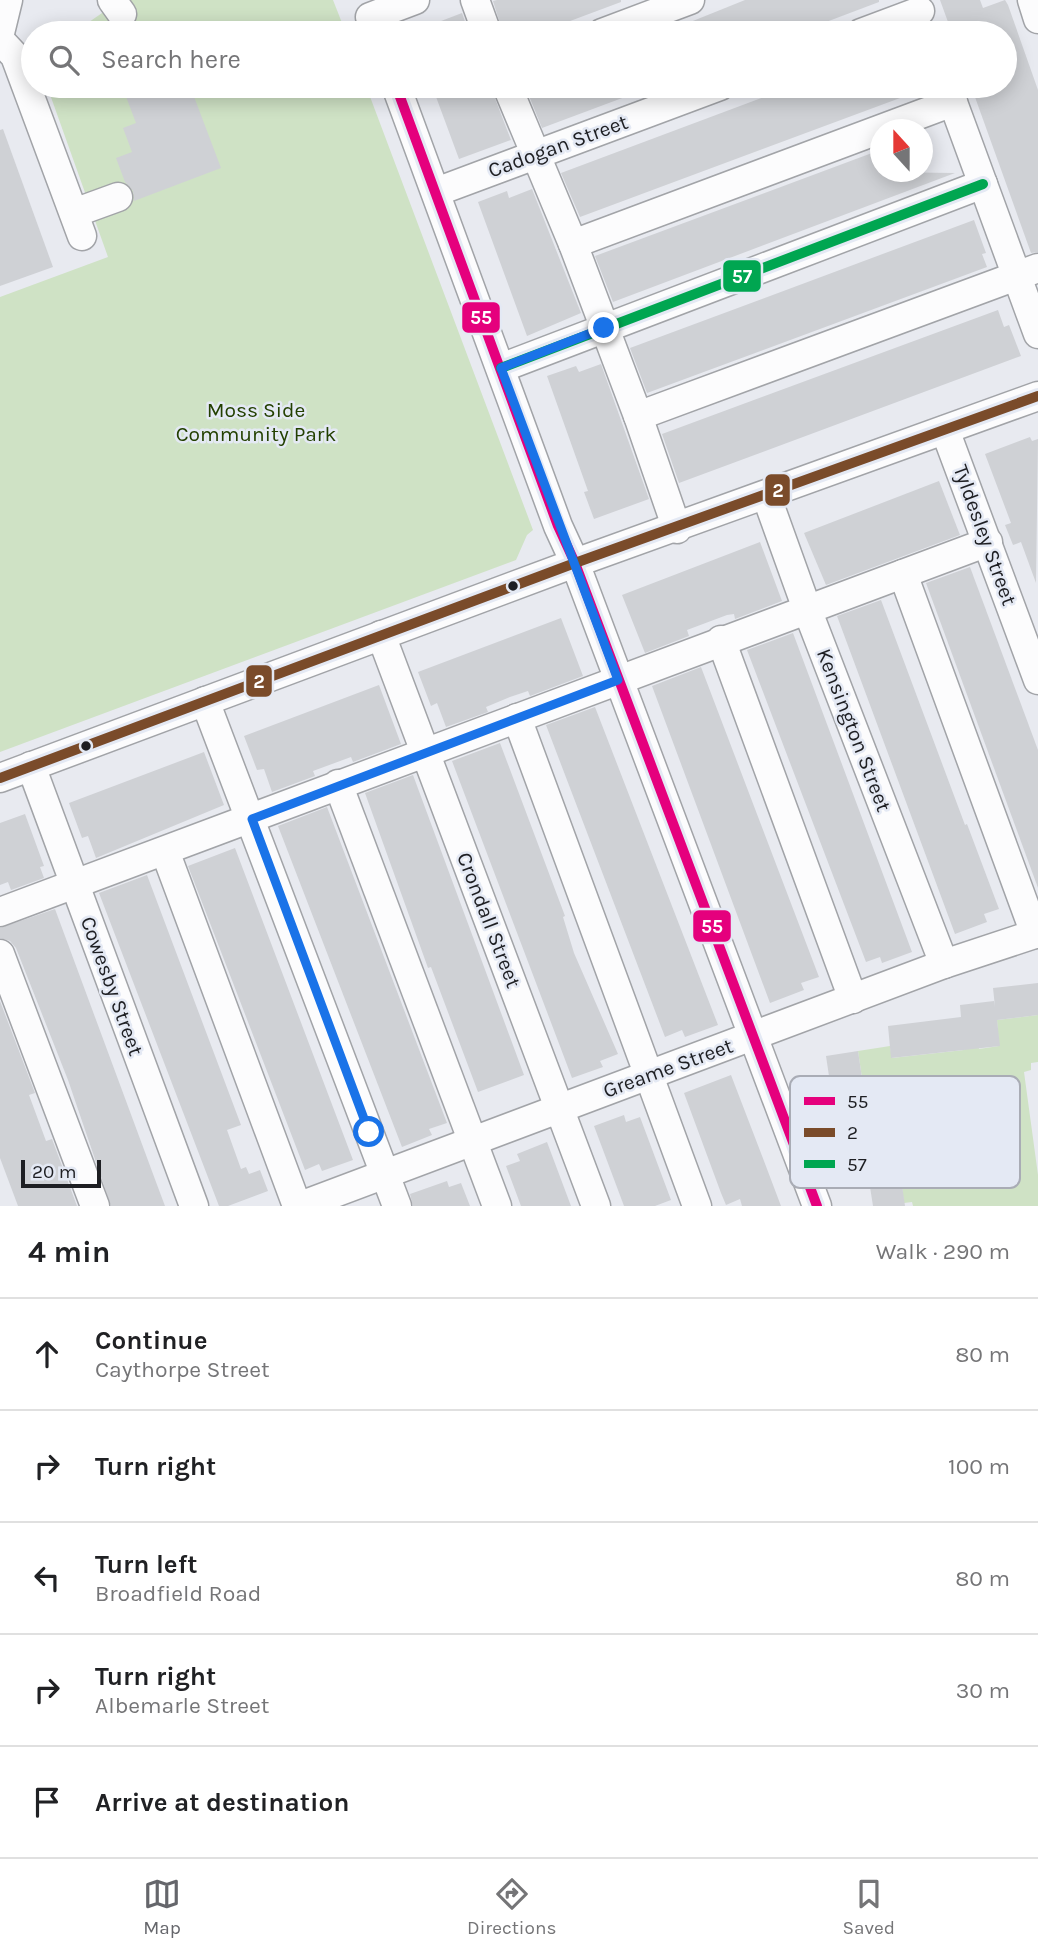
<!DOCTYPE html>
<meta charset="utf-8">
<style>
body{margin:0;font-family:Karla,sans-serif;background:#f2f2f2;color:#202124}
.compass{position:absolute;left:870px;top:119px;width:63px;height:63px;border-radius:50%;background:#fff;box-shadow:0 4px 18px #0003;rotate:339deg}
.scale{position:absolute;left:21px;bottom:18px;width:80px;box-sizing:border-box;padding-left:7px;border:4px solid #1e1f23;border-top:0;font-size:19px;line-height:24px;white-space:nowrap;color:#1e1f23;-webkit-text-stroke:5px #e4e9f4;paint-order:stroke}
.stop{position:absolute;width:21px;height:21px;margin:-16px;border:5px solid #1a73e8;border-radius:50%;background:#fff}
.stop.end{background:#1a73e8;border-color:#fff;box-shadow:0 2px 7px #0008}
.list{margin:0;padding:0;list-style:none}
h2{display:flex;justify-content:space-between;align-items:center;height:91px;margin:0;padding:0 28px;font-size:30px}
h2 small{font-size:23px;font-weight:400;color:#757577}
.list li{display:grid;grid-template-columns:46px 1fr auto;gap:21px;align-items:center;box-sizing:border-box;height:112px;padding:0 28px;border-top:2px solid #e0e0e0}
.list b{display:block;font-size:26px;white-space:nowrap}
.list p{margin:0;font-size:23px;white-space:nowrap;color:#757577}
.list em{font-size:23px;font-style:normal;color:#757577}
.icon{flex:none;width:38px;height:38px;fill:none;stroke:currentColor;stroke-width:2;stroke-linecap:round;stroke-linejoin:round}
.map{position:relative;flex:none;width:1038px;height:1206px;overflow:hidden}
.search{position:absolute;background:#fff;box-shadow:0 4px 18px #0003;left:21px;right:21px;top:21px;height:77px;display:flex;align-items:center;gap:18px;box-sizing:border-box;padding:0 24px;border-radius:38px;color:#757577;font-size:26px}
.sheet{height:651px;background:#fff}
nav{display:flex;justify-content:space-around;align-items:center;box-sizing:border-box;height:98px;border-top:2px solid #e0e0e0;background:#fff;font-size:19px;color:#757577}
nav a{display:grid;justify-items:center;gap:4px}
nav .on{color:#65666b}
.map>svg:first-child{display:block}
.green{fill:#cfe2c5}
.building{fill:#cfd1d5}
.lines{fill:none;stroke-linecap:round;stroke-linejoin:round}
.minor-casing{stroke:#a2a4a8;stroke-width:31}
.minor{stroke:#fcfcfd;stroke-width:28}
.bus-1-casing{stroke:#e4e9f4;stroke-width:16}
.bus-2-casing{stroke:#e4e9f4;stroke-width:16}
.bus-3-casing{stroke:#e4e9f4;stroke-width:16}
.bus-1{stroke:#e5007d;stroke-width:10}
.bus-2{stroke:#7a4b2a;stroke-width:10}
.bus-3{stroke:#00a651;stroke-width:10}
.route{stroke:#1a73e8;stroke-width:9}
.bus-dot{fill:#1e1f23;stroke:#e4e9f4;stroke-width:2.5}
.labels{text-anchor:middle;stroke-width:5;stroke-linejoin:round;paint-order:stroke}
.street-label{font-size:21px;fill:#1e1f23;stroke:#e4e9f4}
.park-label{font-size:21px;fill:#234001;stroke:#e4e9f4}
.key{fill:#e4e9f4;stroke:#a9acb5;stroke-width:2}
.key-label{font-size:19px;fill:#1e1f23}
.line-badge{stroke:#e4e9f4;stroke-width:2.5}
.badge-label{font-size:19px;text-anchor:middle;font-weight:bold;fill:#fff}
</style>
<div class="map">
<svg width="1038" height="1206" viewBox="0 0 1038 1206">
<rect width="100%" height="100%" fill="#e8eaf0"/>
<g class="green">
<polygon points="121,0 333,0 346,33 73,33"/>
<polygon points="47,86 366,86 533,530 527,535 516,560 0,752 0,297 108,257"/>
<polygon points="1038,1015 1038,1062 1031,1063 1031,1070 1024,1072 1038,1175 1038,1206 913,1206 912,1202 904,1203 897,1150 885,1152 869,1125 858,1051 890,1046 892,1058 964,1050 977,1034 979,1049 999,1046 997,1020"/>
</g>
<g class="building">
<polygon points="497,0 621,0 621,2 538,33 503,33 493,1"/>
<polygon points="745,0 879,0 879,2 797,33 663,33"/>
<polygon points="940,0 980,0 983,8 1005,0 1008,5 1038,90 1038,252 1031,253 971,86 1005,86 1005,33 952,33"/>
<polygon points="462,13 469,33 415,33 415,31"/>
<polygon points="122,86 190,86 221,168 134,201 133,191 125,182 116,158 132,152 123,128 136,123"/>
<polygon points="432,86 468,86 471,95 491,88 511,140 459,159"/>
<polygon points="525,86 649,86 649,88 542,128"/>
<polygon points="793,86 927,88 580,217 561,173"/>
<polygon points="3,129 53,267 0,286 0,130"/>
<polygon points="880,150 880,172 955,173 613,302 595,256"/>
<polygon points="532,189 581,313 527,336 478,202 507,191 509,198"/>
<polygon points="974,220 986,253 982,254 987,267 647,393 630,348"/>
<polygon points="998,310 1004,327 1009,325 1021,356 679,483 662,434"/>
<polygon points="601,364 649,499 594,519 584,492 588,491 547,376 576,366 579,372"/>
<polygon points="1030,437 1032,441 1038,439 1036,583 1021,542 1013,545 1005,525 1011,523 985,454"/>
<polygon points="939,481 960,535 826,585 804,533"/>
<polygon points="760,542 782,601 735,619 734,614 727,615 687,630 689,636 645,653 622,595"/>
<polygon points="970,567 1038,750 1038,888 926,583"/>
<polygon points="881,600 965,825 967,824 999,909 984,914 987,922 955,934 837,616"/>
<polygon points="561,618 583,676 530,696 528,691 510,697 486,707 488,712 446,727 437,703 431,706 418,672"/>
<polygon points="793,633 912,952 882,963 880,957 866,962 747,650"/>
<polygon points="701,667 819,977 801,983 804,990 770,1003 652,686"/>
<polygon points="379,685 401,744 353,762 351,757 313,771 315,776 272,792 264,769 257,770 244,736"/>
<polygon points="595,707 718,1025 685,1037 682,1030 665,1037 546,725"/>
<polygon points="500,743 565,916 563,917 574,953 618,1054 600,1061 603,1067 572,1078 452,761"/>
<polygon points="204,752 224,805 96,858 88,836 82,838 69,803"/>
<polygon points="413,775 524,1075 478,1092 431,967 428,968 365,793"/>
<polygon points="327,807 447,1123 429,1129 432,1135 402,1147 278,826"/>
<polygon points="25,814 44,866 40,867 44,878 11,890 8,882 0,885 0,823"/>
<polygon points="235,848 353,1160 322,1171 319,1164 305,1170 188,866"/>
<polygon points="147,875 241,1125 227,1130 241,1169 246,1167 249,1174 260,1170 268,1191 228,1206 219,1206 99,893"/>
<polygon points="55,909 156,1182 165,1206 111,1206 68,1080 16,948 10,941 0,938 0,928"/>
<polygon points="1038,983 1038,1015 997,1020 1000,1046 891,1058 888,1026 961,1017 960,1005 994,1001 995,1007 993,988"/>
<polygon points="0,1001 35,1093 29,1095 46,1141 52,1139 77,1206 18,1206 0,1158"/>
<polygon points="858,1051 869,1125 837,1130 826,1056"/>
<polygon points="731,1075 764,1161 781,1206 742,1206 740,1199 726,1205 721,1193 684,1093"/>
<polygon points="624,1115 626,1122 640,1117 671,1200 655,1206 624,1206 594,1126"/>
<polygon points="881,1123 885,1152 897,1150 905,1206 873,1206 865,1155 853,1156 849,1128"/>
<polygon points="547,1142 571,1206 521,1206 506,1166 520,1161 517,1154"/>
<polygon points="447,1181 449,1187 461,1183 470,1206 413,1206 410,1194"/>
</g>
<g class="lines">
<g class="minor-casing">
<g id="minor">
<polyline points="112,0 122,14"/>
<polyline points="475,0 487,33"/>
<polyline points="1032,0 1038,19"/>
<polyline points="370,17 415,0"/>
<polyline points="0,33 8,0"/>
<polyline points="602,33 690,0"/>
<polyline points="861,33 920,11"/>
<polyline points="0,40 15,56 82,236"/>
<polyline points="396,86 558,526 575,563 817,1206"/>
<polyline points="507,86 573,244 638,416 1038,268"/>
<polyline points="947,86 1038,334"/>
<polyline points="436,192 720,86"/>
<polyline points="74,213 118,197"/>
<polyline points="573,244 953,102"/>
<polyline points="501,368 983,184"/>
<polyline points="638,416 677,529"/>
<polyline points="945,430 1038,680"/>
<polyline points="766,495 807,609 944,964"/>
<polyline points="903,574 1035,934"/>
<polyline points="381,635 596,1206"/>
<polyline points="721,640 853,999"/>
<polyline points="205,701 397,1206"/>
<polyline points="517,718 697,1206"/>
<polyline points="31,766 194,1206"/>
<polyline points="0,778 575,563 1038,396"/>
<polyline points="338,784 497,1206"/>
<polyline points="165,851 297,1206"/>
<polyline points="0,912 988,542"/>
<polyline points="0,954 95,1206"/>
<polyline points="300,1206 944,964 1038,933"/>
</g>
</g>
<use href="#minor" class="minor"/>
<g class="bus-1-casing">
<polyline id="bus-1" points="396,86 558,526 575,563 817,1206"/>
</g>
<g class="bus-2-casing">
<polyline id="bus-2" points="0,778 575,563 1038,396"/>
</g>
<g class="bus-3-casing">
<polyline id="bus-3" points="501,368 983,184"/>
</g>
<use href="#bus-1" class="bus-1"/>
<use href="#bus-2" class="bus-2"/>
<use href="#bus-3" class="bus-3"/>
</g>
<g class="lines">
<polyline class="route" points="369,1132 252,819 618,680 501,368 604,328"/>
</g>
<g class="bus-dot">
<circle cx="513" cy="586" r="6"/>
<circle cx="86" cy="746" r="6"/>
</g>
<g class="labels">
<g class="street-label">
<text transform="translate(558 146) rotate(-20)" y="7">Cadogan Street</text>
<text transform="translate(985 535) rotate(70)" y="7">Tyldesley Street</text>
<text transform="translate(854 730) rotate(69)" y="7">Kensington Street</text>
<text transform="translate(489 920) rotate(69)" y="7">Crondall Street</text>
<text transform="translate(112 986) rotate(70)" y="7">Cowesby Street</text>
<text transform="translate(668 1068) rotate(-20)" y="7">Greame Street</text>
</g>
<g class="park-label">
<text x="256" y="417">Moss Side<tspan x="256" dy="24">Community Park</tspan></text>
</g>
</g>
<rect x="790" y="1076" width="230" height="112" rx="10" class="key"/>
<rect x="804" y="1097" width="31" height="8" fill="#e5007d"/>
<rect x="804" y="1128" width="31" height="9" fill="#7a4b2a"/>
<rect x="804" y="1160" width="31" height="8" fill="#00a651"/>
<g class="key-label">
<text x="847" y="1108">55</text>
<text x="847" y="1139">2</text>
<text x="847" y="1171">57</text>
</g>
<g class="line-badge">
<rect x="722" y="259" width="40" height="34" rx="7" fill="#00a651"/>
<rect x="461" y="301" width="40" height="33" rx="7" fill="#e5007d"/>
<rect x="764" y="473" width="27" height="34" rx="7" fill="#7a4b2a"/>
<rect x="245" y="664" width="28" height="34" rx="7" fill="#7a4b2a"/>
<rect x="692" y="909" width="40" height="34" rx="7" fill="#e5007d"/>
</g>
<g class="badge-label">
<text x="742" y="283">57</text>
<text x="481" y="324">55</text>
<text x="778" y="497">2</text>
<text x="259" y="688">2</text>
<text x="712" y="933">55</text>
</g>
</svg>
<svg class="compass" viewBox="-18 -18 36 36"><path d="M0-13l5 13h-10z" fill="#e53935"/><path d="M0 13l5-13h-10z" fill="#757577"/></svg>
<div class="scale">20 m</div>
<div class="stop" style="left:369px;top:1132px"></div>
<div class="stop end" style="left:604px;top:328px"></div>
<div class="search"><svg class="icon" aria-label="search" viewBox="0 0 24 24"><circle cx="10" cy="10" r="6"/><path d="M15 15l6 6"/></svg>Search here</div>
</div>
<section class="sheet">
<h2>4 min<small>Walk · 290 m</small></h2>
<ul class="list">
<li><svg class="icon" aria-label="ahead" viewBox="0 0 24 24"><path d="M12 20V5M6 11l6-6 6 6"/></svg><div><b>Continue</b><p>Caythorpe Street</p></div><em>80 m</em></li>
<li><svg class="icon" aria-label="right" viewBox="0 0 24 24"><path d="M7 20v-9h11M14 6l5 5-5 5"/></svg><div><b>Turn right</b></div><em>100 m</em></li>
<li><svg class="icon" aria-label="left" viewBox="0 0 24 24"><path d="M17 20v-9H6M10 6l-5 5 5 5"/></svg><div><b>Turn left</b><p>Broadfield Road</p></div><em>80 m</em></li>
<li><svg class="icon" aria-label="right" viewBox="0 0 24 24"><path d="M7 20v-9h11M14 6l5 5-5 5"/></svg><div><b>Turn right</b><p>Albemarle Street</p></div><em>30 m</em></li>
<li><svg class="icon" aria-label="arrive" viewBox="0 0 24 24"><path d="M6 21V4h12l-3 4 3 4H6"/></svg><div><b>Arrive at destination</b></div></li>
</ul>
</section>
<nav>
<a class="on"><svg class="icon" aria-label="map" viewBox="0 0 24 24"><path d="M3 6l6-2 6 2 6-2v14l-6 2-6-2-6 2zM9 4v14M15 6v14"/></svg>Map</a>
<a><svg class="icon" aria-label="directions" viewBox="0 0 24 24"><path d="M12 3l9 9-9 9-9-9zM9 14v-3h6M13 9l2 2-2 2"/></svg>Directions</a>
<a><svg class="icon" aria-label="saved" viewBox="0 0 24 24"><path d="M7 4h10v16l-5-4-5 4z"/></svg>Saved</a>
</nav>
